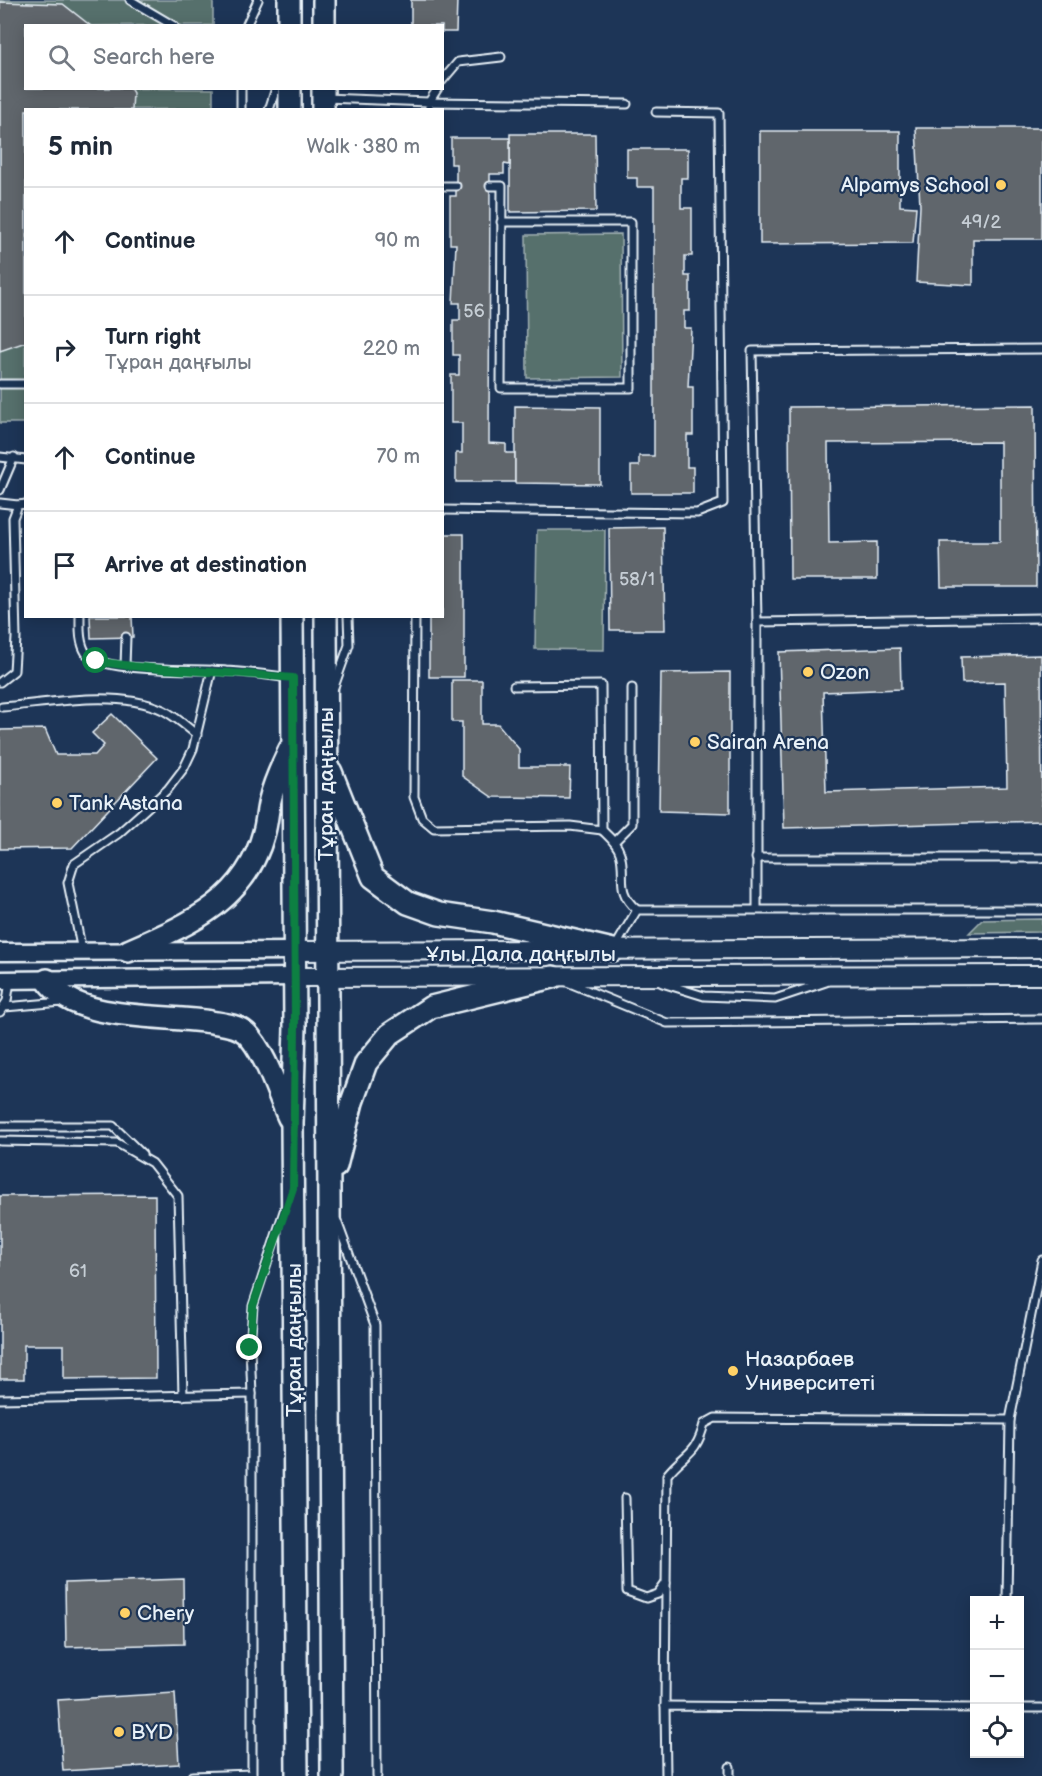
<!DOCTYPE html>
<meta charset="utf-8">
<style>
body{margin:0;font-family:"Balsamiq Sans",sans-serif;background:#f2f2f3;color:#1f2937}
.controls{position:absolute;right:18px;bottom:18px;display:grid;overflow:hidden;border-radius:0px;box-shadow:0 3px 15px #0003}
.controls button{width:54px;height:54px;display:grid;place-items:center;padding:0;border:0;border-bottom:2px solid #e0e1e3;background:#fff;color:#1f2937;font:30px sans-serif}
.stop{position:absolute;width:18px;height:18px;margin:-14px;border:4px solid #0b8043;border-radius:50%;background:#fff}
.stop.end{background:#0b8043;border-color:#fff;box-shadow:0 2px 6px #0008}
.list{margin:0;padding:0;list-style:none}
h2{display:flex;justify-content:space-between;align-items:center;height:78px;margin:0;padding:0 24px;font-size:26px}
h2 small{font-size:20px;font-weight:400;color:#747a83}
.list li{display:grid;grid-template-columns:39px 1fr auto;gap:18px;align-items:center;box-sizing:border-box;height:108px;padding:0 24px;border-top:2px solid #e0e1e3}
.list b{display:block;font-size:22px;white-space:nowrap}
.list p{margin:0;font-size:20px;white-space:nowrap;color:#747a83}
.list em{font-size:20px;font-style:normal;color:#747a83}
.icon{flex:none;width:33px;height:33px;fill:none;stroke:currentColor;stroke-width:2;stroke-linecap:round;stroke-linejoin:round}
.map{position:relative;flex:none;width:1042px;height:1776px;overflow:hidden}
.search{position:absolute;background:#fff;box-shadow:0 3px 15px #0003;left:24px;top:24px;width:420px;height:66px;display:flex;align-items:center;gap:15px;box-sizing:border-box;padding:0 21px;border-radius:0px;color:#747a83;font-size:22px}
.panel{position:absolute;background:#fff;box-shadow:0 3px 15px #0003;left:24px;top:108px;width:420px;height:510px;border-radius:0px}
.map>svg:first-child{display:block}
.green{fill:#576f6c;stroke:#a0b0b2;stroke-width:1.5}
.building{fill:#61666c;stroke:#e8f1f8;stroke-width:1.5}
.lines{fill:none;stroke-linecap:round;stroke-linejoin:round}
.service-casing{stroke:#e8f1f8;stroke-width:11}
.tertiary-casing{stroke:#e8f1f8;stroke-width:21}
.secondary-casing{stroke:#e8f1f8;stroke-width:22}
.primary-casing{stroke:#e8f1f8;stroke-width:26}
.service{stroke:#1d3557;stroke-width:7}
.tertiary{stroke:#1d3557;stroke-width:16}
.secondary{stroke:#1d3557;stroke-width:18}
.primary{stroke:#1d3557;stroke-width:21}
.route{stroke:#0b8043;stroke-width:8}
.poi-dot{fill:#ffd166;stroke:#1d3557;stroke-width:2}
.labels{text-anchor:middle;stroke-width:4.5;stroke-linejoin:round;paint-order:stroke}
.number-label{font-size:18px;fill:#c6ced5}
.poi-label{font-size:21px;fill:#e8f1f8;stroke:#1d3557;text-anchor:start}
.street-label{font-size:21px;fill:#e8f1f8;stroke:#1d3557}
</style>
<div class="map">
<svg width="1042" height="1776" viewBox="0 0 1042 1776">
<rect width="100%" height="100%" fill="#1d3557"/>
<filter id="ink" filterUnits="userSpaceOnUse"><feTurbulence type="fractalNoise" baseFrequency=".0167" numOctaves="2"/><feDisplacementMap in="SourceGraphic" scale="12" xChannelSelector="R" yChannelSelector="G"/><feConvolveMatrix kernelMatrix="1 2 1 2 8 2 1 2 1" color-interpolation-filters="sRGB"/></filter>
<g filter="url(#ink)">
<g class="green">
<polygon points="0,0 213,0 213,25 26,26 26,88 213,89 213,109 26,110 25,423 0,423"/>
<polygon points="621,234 622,377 527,378 526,235"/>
<polygon points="537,530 605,530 604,650 535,649"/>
<polygon points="1042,919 1042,932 969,933 982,920"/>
</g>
<g class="building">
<polygon points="411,0 457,0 456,32 442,32 442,26 411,26"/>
<polygon points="0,2 63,4 91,26 26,26 26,88 130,88 133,93 132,110 26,110 26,342 0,351"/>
<polygon points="916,128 1042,128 1042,239 973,239 973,285 916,282 920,206"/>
<polygon points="760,131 900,131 900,206 916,207 913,243 760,244"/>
<polygon points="510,134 595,134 596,211 510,212"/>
<polygon points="451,138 510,138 510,165 504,164 504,174 490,174 489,443 506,444 506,453 515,453 515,482 456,482 456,453 462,453 462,423 451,423 451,375 459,375 459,355 453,355 453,320 460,320 460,303 453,303 456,244 450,244 450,196 456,196 456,164 451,164"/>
<polygon points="627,149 688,149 688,178 681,178 681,208 692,208 692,256 685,256 685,276 690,276 690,311 684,311 684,328 691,328 688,387 693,387 693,435 687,435 687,467 693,467 693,493 631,493 631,466 639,466 639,456 654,456 654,187 637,187 637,178 627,178"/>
<polygon points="1035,405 1036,587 941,587 940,542 1000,542 1000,442 828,443 829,543 877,542 877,579 790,579 789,407"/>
<polygon points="515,406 600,407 600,484 515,483"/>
<polygon points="663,527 665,630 610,630 609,528"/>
<polygon points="442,534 464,534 464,677 429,677 429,616 442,616"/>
<polygon points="90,616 132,616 133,637 91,638"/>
<polygon points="900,648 901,689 823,692 826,792 1007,787 1005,682 962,683 961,657 1041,655 1042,821 784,828 779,652"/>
<polygon points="730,672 730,813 659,811 661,673"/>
<polygon points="452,680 482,680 482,724 498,724 519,749 519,767 570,767 569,798 492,797 462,776 462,722 452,722"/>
<polygon points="112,714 157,758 72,848 0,849 0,730 45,729 56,755 95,755 104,745 92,733"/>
<polygon points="155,1195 156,1378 64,1379 64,1345 24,1345 24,1379 0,1379 0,1196"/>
<polygon points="183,1579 184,1644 66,1647 65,1583"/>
<polygon points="175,1693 179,1764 63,1771 58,1700"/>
</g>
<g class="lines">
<g class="service-casing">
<g id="service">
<polyline points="130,0 174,26"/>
<polyline points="246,26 258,0"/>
<polyline points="442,81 458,62 501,57"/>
<polyline points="241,88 241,110"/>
<polyline points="438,88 429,102 627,104"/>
<polyline points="325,98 429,102 429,110"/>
<polyline points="269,110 276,88"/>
<polyline points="442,186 456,186"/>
<polyline points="490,186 502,186 501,388 631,388 631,222 501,222"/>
<polyline points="0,384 26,384"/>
<polyline points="0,457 26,460"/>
<polyline points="0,490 14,457"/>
<polyline points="0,503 18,505"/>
<polyline points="442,510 697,513 723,503 719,113 656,112"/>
<path d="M80,616C80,628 79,642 86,653C100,674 199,668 226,671C247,672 269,675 290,678"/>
<polyline points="415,616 414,797 422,818 434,828 570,826 602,830"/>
<polyline points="757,622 1042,618"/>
<polyline points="125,666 126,637"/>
<polyline points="0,682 14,671 16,638 13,518 18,505 26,504"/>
<path d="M514,686L601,685L602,830C609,837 617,843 620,853C627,877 614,890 637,910"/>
<polyline points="334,687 349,645 348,616"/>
<path d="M2,707C50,703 118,689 163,710C175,716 186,726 197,735"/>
<polyline points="614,842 632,824 632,688"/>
<polyline points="756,858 1042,858"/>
<polyline points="757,909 757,622 752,351 1042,349"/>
<polyline points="614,949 637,910 1042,910"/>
<polyline points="82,951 68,883 74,864 119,833 168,789 184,768 193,749 212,670"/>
<polyline points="567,982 667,1023 1042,1019"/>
<polyline points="662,983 704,996 775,999 826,982"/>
<polyline points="5,1007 62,1002"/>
<polyline points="0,1012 7,1001 10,981"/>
<polyline points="0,1126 113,1126 142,1154"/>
<polyline points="0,1141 117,1143 152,1163 178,1196 183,1396"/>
<polyline points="337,1221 375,1325 377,1776"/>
<polyline points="0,1399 252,1394"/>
<polyline points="625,1498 627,1591 646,1598 658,1594 666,1583"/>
<polyline points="1007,1600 1010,1420"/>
<path d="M665,1706L667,1475C685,1452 696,1456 704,1424L715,1418L1010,1420L1042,1260"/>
<polyline points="1020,1708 1042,1708"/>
<polyline points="730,1767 730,1776"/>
<polyline points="192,1776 252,1774"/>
<polyline points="252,1776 252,1394 250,1348 253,1306 285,1208"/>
<polyline points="666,1776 665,1706 974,1708"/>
</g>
</g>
<g class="tertiary-casing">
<g id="tertiary">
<polyline points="0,952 294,951"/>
<polyline points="0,980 294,977"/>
</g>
</g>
<g class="secondary-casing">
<g id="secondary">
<polyline points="294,951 1042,948"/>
<polyline points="294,977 1042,975"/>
</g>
</g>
<g class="primary-casing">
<g id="primary">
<polyline points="289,0 289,26"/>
<polyline points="324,26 324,0"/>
<polyline points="290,88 290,110"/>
<polyline points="323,88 323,110"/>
<polyline points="292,616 295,1027 292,1124 297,1776"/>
<polyline points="326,616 332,1776"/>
<polyline points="331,772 373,877 408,903 439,914 493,922 613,950"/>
<path d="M128,951C187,925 246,902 264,832C267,822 267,811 270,800C274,782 282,766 290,749"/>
<path d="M47,980C76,1023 164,1014 211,1022C222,1024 237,1025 246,1033C265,1051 278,1094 289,1118"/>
<polyline points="336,1166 352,1102 366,1063 390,1034 431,1007 553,977"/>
</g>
</g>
<use href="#service" class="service"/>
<use href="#tertiary" class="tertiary"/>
<use href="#secondary" class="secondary"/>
<use href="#primary" class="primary"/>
</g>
</g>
<g class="lines" filter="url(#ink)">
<path class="route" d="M96,661C161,672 227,671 293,678L295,1027L293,1188L253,1306L250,1348"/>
</g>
<g class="poi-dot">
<circle cx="1001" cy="185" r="6"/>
<circle cx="808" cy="672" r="6"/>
<circle cx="695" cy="742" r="6"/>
<circle cx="57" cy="803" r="6"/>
<circle cx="733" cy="1371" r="6"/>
<circle cx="125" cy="1613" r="6"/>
<circle cx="119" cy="1732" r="6"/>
</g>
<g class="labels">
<g class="number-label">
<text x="981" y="228">49/2</text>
<text x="474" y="317">56</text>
<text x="637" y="585">58/1</text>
<text x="78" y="1277">61</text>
</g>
<g class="poi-label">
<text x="989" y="192" text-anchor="end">Alpamys School</text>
<text x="820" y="679">Ozon</text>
<text x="707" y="749">Sairan Arena</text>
<text x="69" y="810">Tank Astana</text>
<text x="745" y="1366">Назарбаев<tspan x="745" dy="24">Университеті</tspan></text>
<text x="137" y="1620">Chery</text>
<text x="131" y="1739">BYD</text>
</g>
<g class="street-label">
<text transform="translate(326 784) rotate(-90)" y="7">Тұран даңғылы</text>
<text x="521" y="961">Ұлы Дала даңғылы</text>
<text transform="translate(294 1340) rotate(-90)" y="7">Тұран даңғылы</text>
</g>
</g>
</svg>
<div class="controls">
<button>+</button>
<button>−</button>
<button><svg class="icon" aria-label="locate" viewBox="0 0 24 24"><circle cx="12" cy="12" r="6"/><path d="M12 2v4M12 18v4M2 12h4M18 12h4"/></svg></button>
</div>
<div class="stop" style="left:96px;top:661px"></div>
<div class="stop end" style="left:250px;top:1348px"></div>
<div class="search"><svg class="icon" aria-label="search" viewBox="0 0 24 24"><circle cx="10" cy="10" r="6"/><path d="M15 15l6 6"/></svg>Search here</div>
<section class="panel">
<h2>5 min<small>Walk · 380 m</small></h2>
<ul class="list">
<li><svg class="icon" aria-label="ahead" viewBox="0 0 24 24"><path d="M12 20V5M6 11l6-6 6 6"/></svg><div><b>Continue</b></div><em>90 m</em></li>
<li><svg class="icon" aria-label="right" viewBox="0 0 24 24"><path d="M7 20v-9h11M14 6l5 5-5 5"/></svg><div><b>Turn right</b><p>Тұран даңғылы</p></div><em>220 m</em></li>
<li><svg class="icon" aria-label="ahead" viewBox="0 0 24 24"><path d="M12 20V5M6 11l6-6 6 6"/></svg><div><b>Continue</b></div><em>70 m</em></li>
<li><svg class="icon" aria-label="arrive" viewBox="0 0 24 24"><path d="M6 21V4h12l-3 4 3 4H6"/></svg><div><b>Arrive at destination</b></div></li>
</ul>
</section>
</div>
